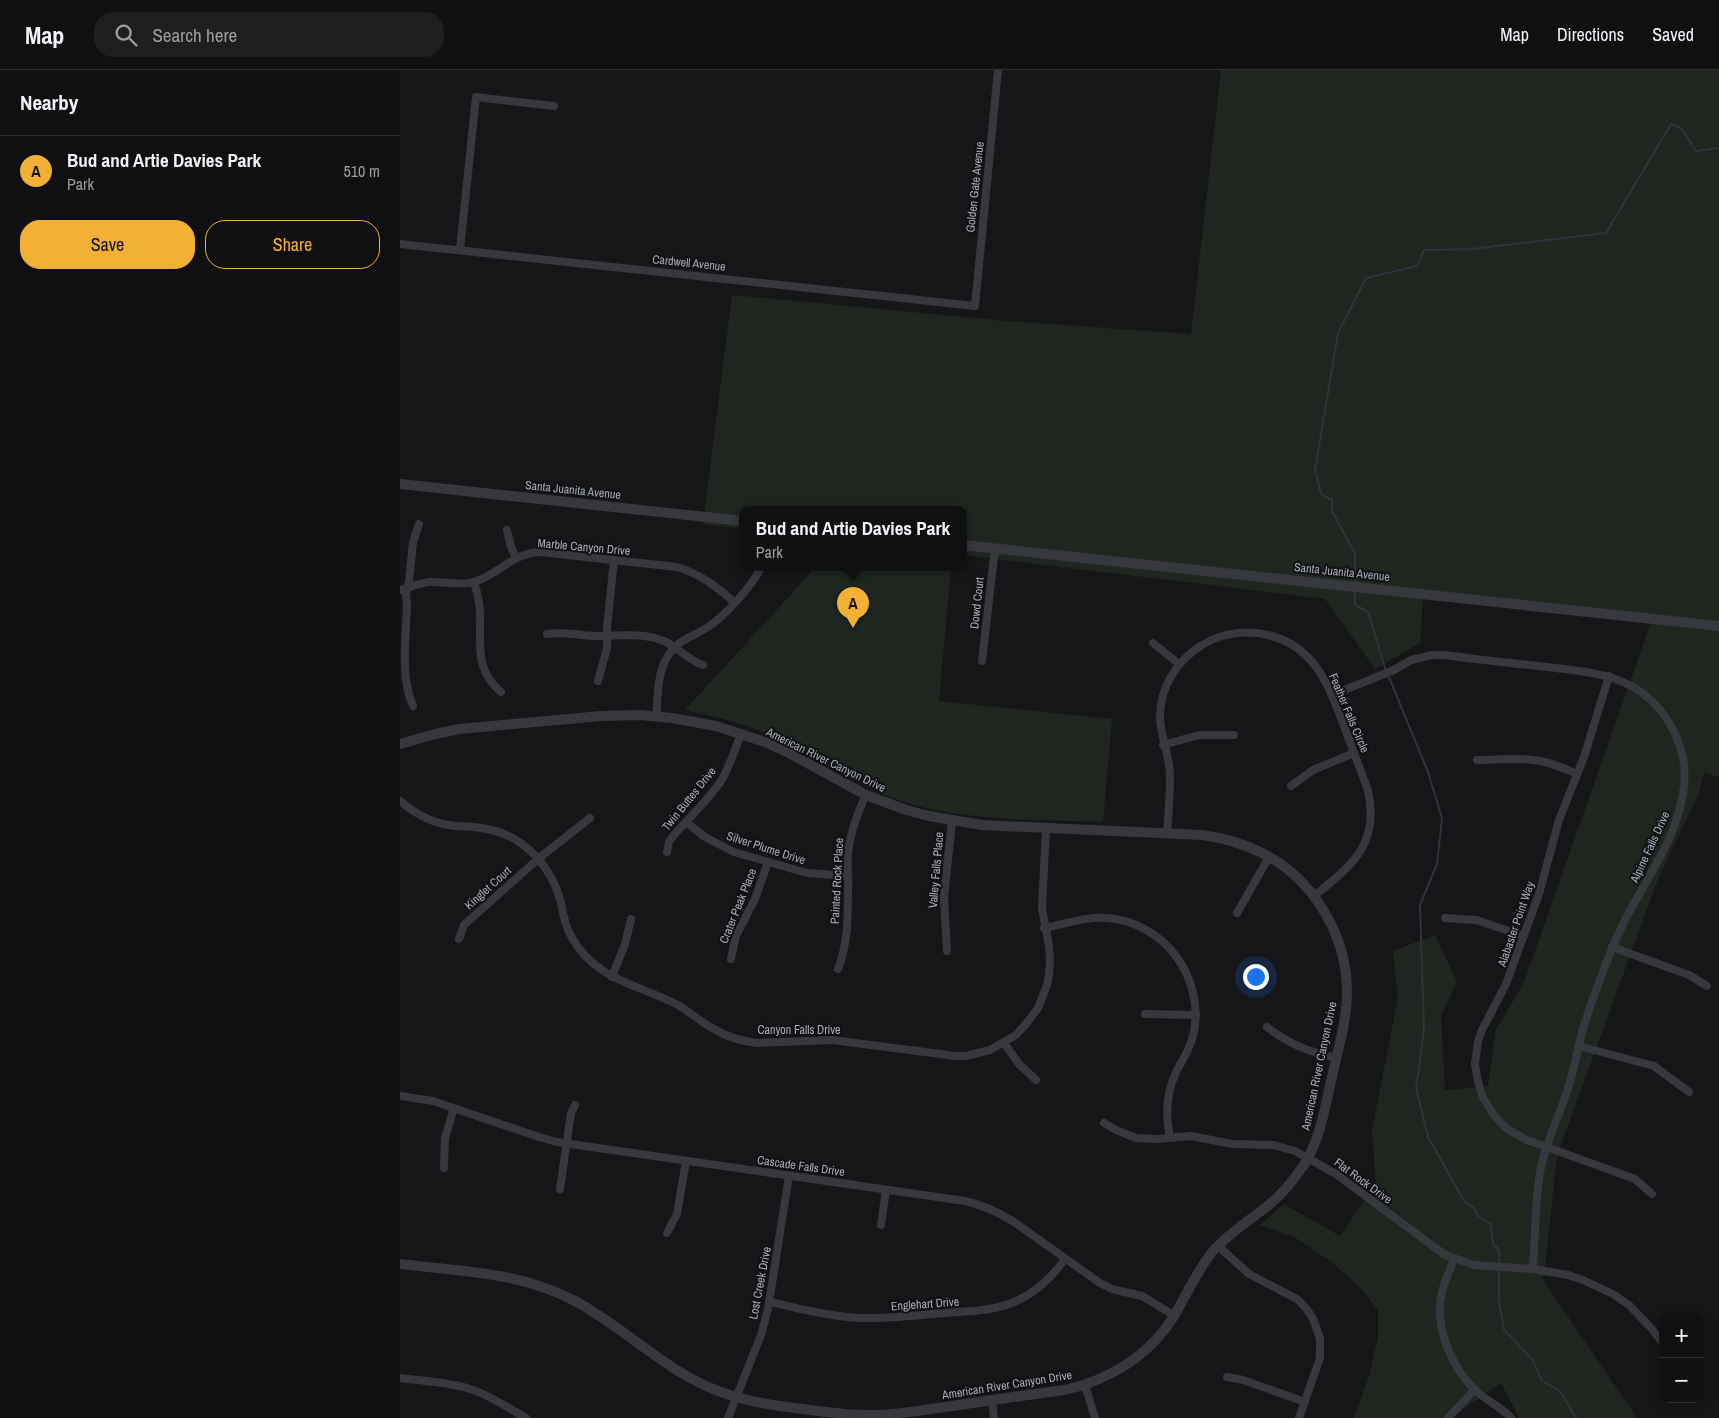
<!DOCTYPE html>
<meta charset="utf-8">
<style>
body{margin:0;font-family:"Archivo Narrow",sans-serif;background:#1e1e20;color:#f1f3f6}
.controls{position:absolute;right:15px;bottom:15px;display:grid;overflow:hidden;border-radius:10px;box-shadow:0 2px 12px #0003}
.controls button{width:45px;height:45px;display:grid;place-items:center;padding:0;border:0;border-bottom:1px solid #303032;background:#101012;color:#f1f3f6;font:25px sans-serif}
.you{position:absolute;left:855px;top:906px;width:18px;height:18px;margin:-12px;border:4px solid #fff;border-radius:50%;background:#1a73e8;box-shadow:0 0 0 8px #1a73e833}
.badge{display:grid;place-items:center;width:32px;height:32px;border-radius:50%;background:#f2b134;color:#111;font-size:16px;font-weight:700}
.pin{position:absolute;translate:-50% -41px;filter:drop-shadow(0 1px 2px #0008)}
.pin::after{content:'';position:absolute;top:26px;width:18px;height:15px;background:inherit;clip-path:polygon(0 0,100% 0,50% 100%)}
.popup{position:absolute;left:339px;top:436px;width:228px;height:65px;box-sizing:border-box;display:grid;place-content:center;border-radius:10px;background:#101012;filter:drop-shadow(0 1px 4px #0005);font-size:16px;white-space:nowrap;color:#9c9d9f}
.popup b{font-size:19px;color:#f1f3f6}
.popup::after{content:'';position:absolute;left:50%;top:100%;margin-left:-10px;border:10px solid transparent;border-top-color:#101012}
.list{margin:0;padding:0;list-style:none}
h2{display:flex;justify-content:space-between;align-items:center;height:65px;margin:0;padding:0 20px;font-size:21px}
h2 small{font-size:16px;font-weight:400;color:#9c9d9f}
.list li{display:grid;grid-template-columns:32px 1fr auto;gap:15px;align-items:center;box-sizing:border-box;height:70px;padding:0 20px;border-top:1px solid #303032}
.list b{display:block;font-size:19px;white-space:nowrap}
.list p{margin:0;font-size:16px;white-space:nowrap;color:#9c9d9f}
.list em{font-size:16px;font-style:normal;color:#9c9d9f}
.actions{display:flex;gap:10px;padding:15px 20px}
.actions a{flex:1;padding:11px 0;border:1px solid #f2b134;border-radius:20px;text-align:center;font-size:18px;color:#f2b134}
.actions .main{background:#f2b134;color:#111}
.icon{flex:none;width:28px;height:28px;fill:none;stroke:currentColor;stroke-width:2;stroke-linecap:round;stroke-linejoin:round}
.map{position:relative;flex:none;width:1319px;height:1348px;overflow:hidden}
header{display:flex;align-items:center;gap:30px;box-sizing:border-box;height:70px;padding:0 25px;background:#101012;border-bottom:1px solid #303032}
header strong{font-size:24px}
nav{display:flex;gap:28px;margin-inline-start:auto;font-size:18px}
.search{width:350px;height:45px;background:#1e1e20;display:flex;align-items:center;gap:12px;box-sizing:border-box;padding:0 18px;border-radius:20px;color:#9c9d9f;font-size:19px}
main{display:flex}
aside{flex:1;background:#101012}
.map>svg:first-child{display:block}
.green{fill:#1e261f}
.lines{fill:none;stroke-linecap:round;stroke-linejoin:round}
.stream{stroke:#2c353c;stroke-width:2}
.minor{stroke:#37383d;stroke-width:8}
.tertiary{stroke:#37383d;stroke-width:10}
.labels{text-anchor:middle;stroke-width:4;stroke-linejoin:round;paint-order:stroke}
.street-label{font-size:12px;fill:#a8adb8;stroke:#111113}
</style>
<header>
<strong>Map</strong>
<div class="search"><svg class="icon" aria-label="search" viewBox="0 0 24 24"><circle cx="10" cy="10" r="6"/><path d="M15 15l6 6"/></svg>Search here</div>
<nav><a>Map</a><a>Directions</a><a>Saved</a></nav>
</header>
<main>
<aside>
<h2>Nearby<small></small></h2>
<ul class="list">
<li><span class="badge">A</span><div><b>Bud and Artie Davies Park</b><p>Park</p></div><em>510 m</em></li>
</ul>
<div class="actions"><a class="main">Save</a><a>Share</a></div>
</aside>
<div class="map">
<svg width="1319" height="1348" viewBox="0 0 1319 1348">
<rect width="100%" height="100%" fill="#161618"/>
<g class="green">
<polygon points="821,0 1319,0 1319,707 1304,703 1299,723 1258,809 1157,1086 1144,1207 1141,1207 1237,1348 1119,1348 1101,1313 1050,1348 954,1348 969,1306 978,1267 978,1240 960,1217 930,1191 896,1168 860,1155 884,1134 940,1166 976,1114 972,1060 998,928 993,881 1035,865 1057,912 1041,946 1045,1020 1088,1016 1096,959 1123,915 1254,544 1023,528 1020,573 975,599 925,529 563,485 563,439 343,439 343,459 303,454 332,225 595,250 791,264"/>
<path d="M416,497H551L539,631L712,649L703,752C639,749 573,752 511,734C458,719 415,684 365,663C339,652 313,646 285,640Z"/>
</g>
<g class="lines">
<g class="stream">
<polyline points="955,513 955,484 932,441 932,430 921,424 915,400 938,263 966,208 1017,196 1024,180 1072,179 1206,163 1271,54 1281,58 1296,81 1319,78"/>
<polyline points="955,520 955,535 968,542 986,601"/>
<polyline points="988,605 1028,702 1042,748 1037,794 1020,835 1024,960 1016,1018 1028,1067 1064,1131 1074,1138 1078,1146 1091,1154 1093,1174 1099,1180 1099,1195"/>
<polyline points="1099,1200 1099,1231 1104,1260 1132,1289 1142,1311 1160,1321 1176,1348"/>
</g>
<g class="minor">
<polyline points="0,174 575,236 598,0"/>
<polyline points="60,179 76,27 154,36"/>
<polyline points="107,460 111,477 116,488"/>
<path d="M74,512C77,522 80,532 80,543C81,574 74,599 101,622"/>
<path d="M0,520C10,517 20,513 30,512C45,511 58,516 73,512C100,505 109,484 140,482L277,497C300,504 316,516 334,532"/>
<path d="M147,564C164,561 180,566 198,566C219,566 243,562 264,571C278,577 287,590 303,595"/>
<polyline points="753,573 779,594"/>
<polyline points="582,591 595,478"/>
<polyline points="1209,606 1184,687 1159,750 1139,824 1106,914 1082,960 1078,971 1075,994 1077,1007 1082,1026 1093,1044 1107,1059 1127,1070 1235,1109 1252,1124"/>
<polyline points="198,611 207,578 207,558 214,490"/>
<path d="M932,625L994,600L1011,590L1032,585H1044C1076,589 1107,593 1139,596C1174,601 1211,601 1241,622C1270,643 1288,680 1284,716C1278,773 1238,818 1216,869C1204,898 1192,929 1183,959C1178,977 1175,996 1169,1015C1160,1046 1143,1076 1139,1109C1135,1138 1135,1169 1133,1199"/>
<path d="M13,636C0,607 6,567 7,535L6,523L9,512L13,472L19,454"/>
<path d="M256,646C258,628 257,606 266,589C277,569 291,568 308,557C324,547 354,514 361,497"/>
<polyline points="763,675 799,665 834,665"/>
<path d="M1077,690C1097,690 1120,687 1140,691C1153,693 1165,699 1177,704"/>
<polyline points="891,716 913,700 954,683"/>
<path d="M0,731C13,742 26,750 43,754C55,757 68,756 81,758C96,760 110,765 122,774C142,789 155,810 161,833C163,845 165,855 171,866C194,909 236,914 276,934C289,941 300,952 314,959C327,967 342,971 357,973L432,970L556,986H566L590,980L616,965L626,954L638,938L647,915L649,905L650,890L649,876L642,838L646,758"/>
<polyline points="286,752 305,767 334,782 407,803 448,806"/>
<path d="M767,764C768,742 772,717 769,695C765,668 755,654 763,625C771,598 793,576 819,567C835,562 852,561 868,565C915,576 929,616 944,656C952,678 960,699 968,720C980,775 952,795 914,826"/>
<path d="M267,782L269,772L274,765C290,747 308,730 321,711C330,696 335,680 341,663"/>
<polyline points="837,843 869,787"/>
<polyline points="1045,848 1076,850 1124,866"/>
<path d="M644,858C665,854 687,846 708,848C765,853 804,907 794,962C791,976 784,988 777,1000C767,1021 765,1045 770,1067"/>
<polyline points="59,869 64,855 138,789 190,748"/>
<polyline points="1212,877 1289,905 1307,916"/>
<polyline points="547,881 544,828 552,751"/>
<polyline points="331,889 336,866 355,829 368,792"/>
<path d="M438,899C448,875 448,845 448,819C449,807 447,796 448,784C450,763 457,744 466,725"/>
<polyline points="212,907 225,874 231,849"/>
<polyline points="745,944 796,945"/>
<path d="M867,957C888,974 910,982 936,988"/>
<polyline points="604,973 619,994 636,1010"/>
<polyline points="1179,976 1254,996 1289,1022"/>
<path d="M0,1026L33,1031L139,1067L157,1072L565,1131C583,1135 598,1142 614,1152L700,1213L712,1219L742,1226L775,1246"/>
<polyline points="704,1053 716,1060 736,1068 758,1069 791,1066 832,1074 874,1075 895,1081 936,1104 1045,1185 1074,1195 1133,1199 1168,1205 1183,1210 1213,1224 1229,1235 1252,1259 1263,1274"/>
<polyline points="44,1098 45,1068 54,1038"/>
<polyline points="160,1119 171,1043 175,1035"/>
<polyline points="481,1155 486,1120"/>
<polyline points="267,1163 277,1144 286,1091"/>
<polyline points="818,1176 849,1204 897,1229 906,1238 913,1249 920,1268 920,1288 899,1348"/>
<path d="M1054,1189C1050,1200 1045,1210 1042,1222C1034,1256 1050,1295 1075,1320C1086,1331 1101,1336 1111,1348"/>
<path d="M370,1232C400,1239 429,1246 460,1248C489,1249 518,1245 547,1243C570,1241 593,1241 614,1232C636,1223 652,1207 665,1189"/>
<polyline points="827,1307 843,1310 905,1332"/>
<path d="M0,1308C23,1311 48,1312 70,1319C90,1325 108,1338 126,1348"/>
<polyline points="685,1315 695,1348"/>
<polyline points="592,1330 594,1348"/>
<polyline points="328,1348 361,1265 368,1239 389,1106"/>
<polyline points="1048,1348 1075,1319"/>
</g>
<g class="tertiary">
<polyline points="0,414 343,451"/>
<polyline points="563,475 1319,556"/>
<path d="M0,674L35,664L59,659L201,646L240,645L272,648L316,656L365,672L389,683L466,725L506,740L529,746L582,755L802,765C823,768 842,773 860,782C912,807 947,864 947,922C947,951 938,979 932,1007C925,1036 921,1067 905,1093C894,1110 881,1126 865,1138C847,1152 828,1164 813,1181C797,1201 787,1224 774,1246C750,1285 710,1310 665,1320C625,1325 585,1331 545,1337C522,1340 498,1345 474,1345C447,1346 421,1341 395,1338C369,1335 345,1331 321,1322C265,1302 225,1257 173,1230C119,1202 59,1201 0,1194"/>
</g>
</g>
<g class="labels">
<g class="street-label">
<text transform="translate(575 117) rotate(-84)" y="4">Golden Gate Avenue</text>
<text transform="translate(289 193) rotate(6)" y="4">Cardwell Avenue</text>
<text transform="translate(173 420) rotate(6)" y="4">Santa Juanita Avenue</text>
<text transform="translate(184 477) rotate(5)" y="4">Marble Canyon Drive</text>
<text transform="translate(942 502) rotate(6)" y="4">Santa Juanita Avenue</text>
<text transform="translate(577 533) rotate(-84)" y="4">Dowd Court</text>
<text transform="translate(949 643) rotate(67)" y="4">Feather Falls Circle</text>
<text transform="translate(426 690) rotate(26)" y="4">American River Canyon Drive</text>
<text transform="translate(289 729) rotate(-51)" y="4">Twin Buttes Drive</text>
<text transform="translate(1250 777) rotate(-65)" y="4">Alpine Falls Drive</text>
<text transform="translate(366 778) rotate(18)" y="4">Silver Plume Drive</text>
<text transform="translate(536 800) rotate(-85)" y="4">Valley Falls Place</text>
<text transform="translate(437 811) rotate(-87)" y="4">Painted Rock Place</text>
<text transform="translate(88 818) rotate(-42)" y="4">Kinglet Court</text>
<text transform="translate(338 836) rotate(-68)" y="4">Crater Peak Place</text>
<text transform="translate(1116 854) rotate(-71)" y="4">Alabaster Point Way</text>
<text x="399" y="964">Canyon Falls Drive</text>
<text transform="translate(919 996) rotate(-78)" y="4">American River Canyon Drive</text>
<text transform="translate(401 1096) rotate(8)" y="4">Cascade Falls Drive</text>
<text transform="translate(963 1111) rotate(36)" y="4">Flat Rock Drive</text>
<text transform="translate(360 1213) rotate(-79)" y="4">Lost Creek Drive</text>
<text transform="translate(525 1234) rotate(-4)" y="4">Englehart Drive</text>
<text transform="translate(607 1315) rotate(-9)" y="4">American River Canyon Drive</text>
</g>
</g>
</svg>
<div class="controls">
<button>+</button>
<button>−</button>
</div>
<div class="you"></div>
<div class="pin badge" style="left:453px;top:558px">A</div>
<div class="popup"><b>Bud and Artie Davies Park</b>Park</div>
</div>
</main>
